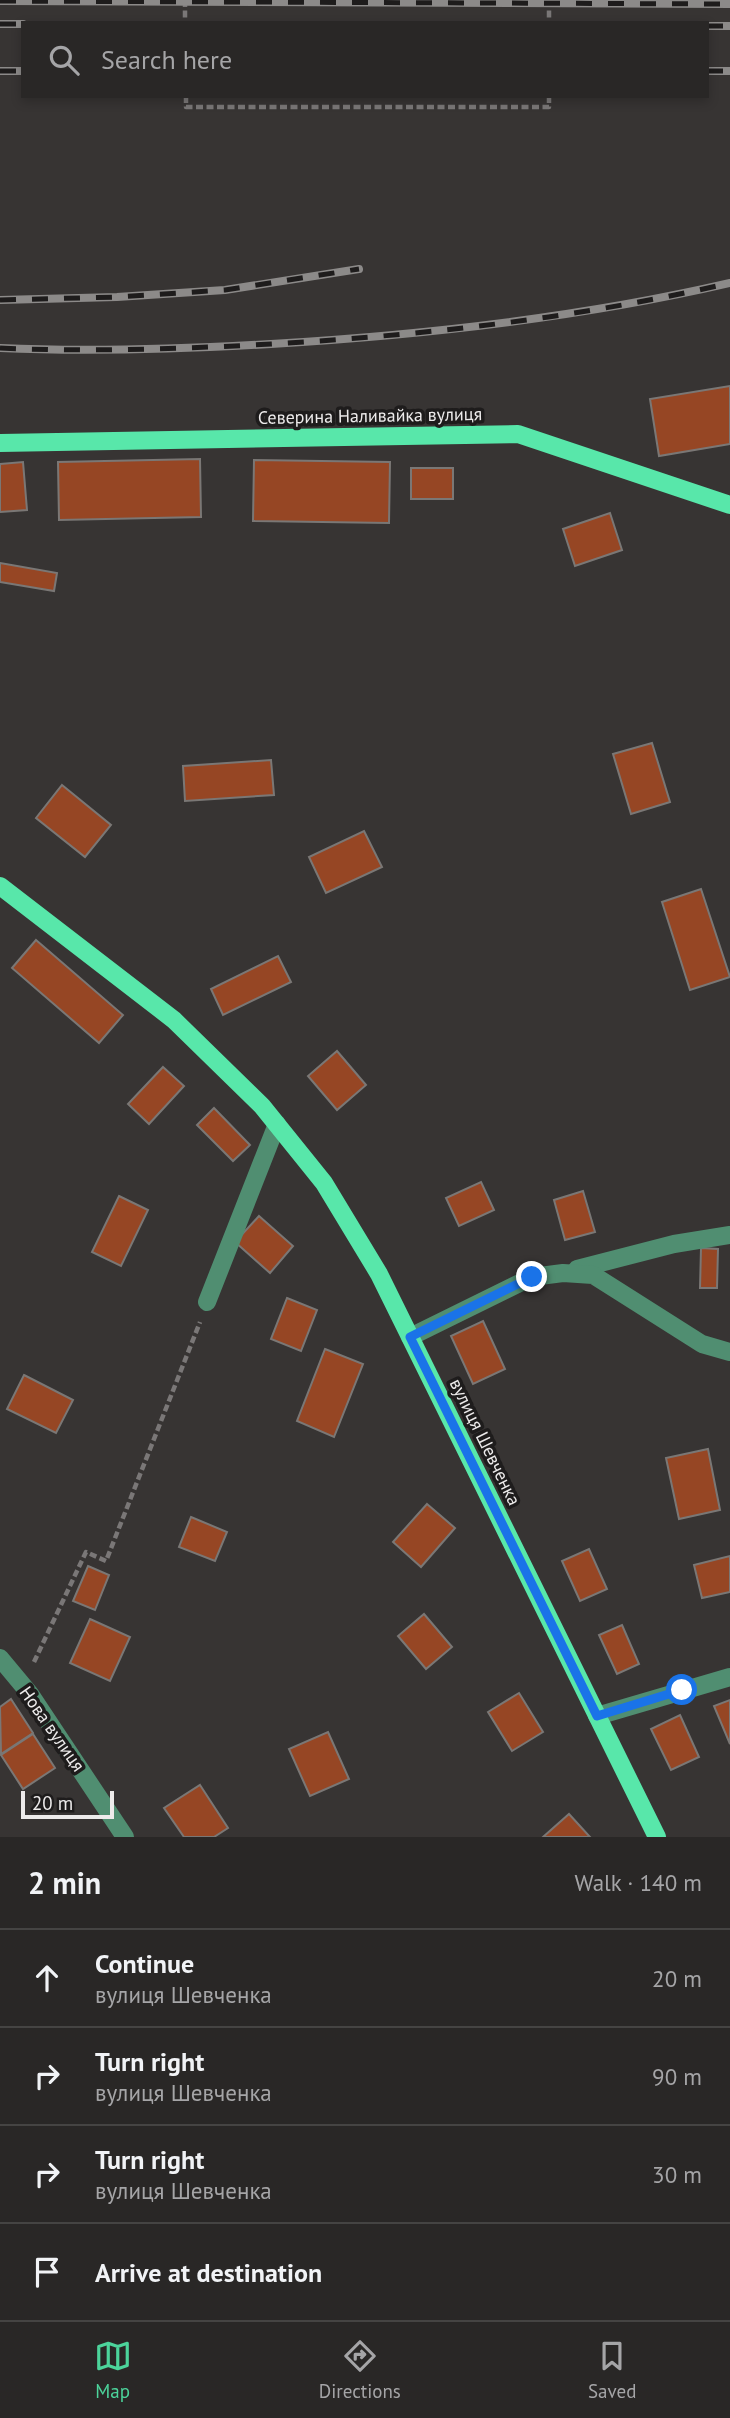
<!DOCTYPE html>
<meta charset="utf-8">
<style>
body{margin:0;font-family:"PT Sans",sans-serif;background:#353332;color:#f1f3f6}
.scale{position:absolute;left:21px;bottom:18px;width:93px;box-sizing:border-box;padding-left:7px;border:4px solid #edebeb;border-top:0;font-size:19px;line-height:24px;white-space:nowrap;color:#edebeb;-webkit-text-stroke:5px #1e1c1c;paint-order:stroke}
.stop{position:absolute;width:21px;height:21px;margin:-16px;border:5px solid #1a73e8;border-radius:50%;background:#fff}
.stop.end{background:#1a73e8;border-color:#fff;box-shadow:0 2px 7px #0008}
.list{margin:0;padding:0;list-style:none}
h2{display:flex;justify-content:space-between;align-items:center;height:91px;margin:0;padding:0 28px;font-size:30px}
h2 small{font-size:23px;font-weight:400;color:#a5a5a7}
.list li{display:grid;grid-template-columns:46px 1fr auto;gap:21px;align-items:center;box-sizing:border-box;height:98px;padding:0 28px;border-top:2px solid #454443}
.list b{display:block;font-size:26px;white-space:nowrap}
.list p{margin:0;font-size:23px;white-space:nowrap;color:#a5a5a7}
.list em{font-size:23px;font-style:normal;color:#a5a5a7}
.icon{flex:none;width:38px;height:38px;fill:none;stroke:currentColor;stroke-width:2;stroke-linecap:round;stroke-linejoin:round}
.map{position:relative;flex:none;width:730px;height:1837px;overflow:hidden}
.search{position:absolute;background:#292726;box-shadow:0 4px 10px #0003;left:21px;right:21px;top:21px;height:77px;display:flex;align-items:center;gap:18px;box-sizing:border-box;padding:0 24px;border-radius:0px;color:#a5a5a7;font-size:26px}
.sheet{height:483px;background:#292726}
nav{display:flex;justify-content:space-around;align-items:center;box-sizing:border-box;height:98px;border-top:2px solid #454443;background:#292726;font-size:19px;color:#a5a5a7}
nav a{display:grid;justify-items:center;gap:4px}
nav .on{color:#4cd49b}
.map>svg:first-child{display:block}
.building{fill:#964624;stroke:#7a7775;stroke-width:2}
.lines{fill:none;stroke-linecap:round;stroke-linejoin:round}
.path{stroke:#7a7777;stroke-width:4.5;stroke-dasharray:7 3.5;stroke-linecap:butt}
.minor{stroke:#508e71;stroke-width:18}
.major{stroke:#58e7aa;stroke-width:18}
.rail-casing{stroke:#8c8a89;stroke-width:8}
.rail{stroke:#1e1c1c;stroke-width:5;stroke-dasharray:16;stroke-linecap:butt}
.route{stroke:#1a73e8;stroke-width:9}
.labels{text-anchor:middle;stroke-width:7;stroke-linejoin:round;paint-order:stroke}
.street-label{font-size:18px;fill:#edebeb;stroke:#1e1c1c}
</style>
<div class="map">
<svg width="730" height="1837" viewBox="0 0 730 1837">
<rect width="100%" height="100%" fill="#373433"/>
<g class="building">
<polygon points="730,386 730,444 659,456 650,399"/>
<polygon points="200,459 201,517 59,520 58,462"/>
<polygon points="254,460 390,462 389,523 253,521"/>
<polygon points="23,462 27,510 0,512 0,464"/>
<rect x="411" y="468" width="42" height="31"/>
<polygon points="610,513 622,550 575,566 563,529"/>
<polygon points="0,563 57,573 54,591 0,582"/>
<polygon points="652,743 670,802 631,814 613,754"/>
<polygon points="271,760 274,795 185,801 183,766"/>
<polygon points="62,785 111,825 85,857 36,818"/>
<polygon points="364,831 382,867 326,893 309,857"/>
<polygon points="701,889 730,977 690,990 662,902"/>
<polygon points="36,940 123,1015 99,1043 12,968"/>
<polygon points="278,956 291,982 223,1015 211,989"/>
<polygon points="337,1051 366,1085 337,1110 308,1076"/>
<polygon points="163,1067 184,1086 149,1124 128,1104"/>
<polygon points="214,1108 250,1145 233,1161 197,1125"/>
<polygon points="481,1182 494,1210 459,1226 446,1198"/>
<polygon points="583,1191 595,1232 565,1240 554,1200"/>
<polygon points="119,1196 148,1210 121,1266 92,1252"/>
<polygon points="259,1216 293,1246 270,1273 235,1242"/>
<polygon points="701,1248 718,1249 717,1288 700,1288"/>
<polygon points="287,1298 317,1310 301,1351 271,1339"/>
<polygon points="483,1321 505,1369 473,1384 451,1336"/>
<polygon points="325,1349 363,1364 334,1437 297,1421"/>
<polygon points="24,1375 73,1400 56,1433 7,1409"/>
<polygon points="708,1449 720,1510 679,1519 666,1458"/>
<polygon points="427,1504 455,1528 421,1567 393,1542"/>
<polygon points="191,1517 227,1532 215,1561 179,1547"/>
<polygon points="589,1549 607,1589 580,1601 562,1561"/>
<polygon points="730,1556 730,1592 702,1598 694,1565"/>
<polygon points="88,1566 109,1575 95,1610 73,1601"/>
<polygon points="424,1614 452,1647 426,1669 398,1636"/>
<polygon points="90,1619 130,1637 110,1681 70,1663"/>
<polygon points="622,1625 639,1664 617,1674 599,1635"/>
<polygon points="519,1693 543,1732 512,1751 488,1712"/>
<polygon points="11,1699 33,1733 1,1754 0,1707"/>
<polygon points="730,1700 730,1744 714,1706"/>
<polygon points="680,1715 699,1757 671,1770 651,1729"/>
<polygon points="328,1732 349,1779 310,1796 289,1749"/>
<polygon points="33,1734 55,1768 23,1789 1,1755"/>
<polygon points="200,1785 228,1828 214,1837 184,1837 164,1808"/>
<polygon points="569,1814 590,1837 543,1837"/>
</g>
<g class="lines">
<g class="path">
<polyline points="185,0 185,23"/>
<polyline points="549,0 549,23"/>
<polyline points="186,96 186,107 549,107 549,96"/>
<polyline points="34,1662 86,1552 106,1561 200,1322"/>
</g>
<g class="minor">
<polyline points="577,1269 674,1244 730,1235"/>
<polyline points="207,1302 277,1124"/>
<polyline points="410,1337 532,1277 563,1273 593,1275 702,1344 730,1352"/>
<polyline points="0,1658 30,1694 125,1837"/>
<polyline points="597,1716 730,1677"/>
</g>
<g class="major">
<polyline points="0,443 518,434 730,505"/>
<polyline points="0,886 174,1020 262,1106 324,1183 379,1274 657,1837"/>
</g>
<g class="rail-casing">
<g id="rail">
<polyline points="0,1 730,4"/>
<polyline points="0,24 23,24"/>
<polyline points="707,26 730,26"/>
<polyline points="0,71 23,71"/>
<polyline points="707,71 730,71"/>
<polyline points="0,300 117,297 225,290 359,269"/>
<path d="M0,348C90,352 182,349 271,344C426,335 579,318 730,283"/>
</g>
</g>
<use href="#rail" class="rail"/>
</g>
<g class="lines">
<polyline class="route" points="532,1277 410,1337 597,1716 682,1690"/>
</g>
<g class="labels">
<g class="street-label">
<text transform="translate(370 416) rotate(-1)" y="6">Северина Наливайка вулиця</text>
<text transform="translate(485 1442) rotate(64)" y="6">вулиця Шевченка</text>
<text transform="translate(52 1729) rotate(55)" y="6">Нова вулиця</text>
</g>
</g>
</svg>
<div class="scale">20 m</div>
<div class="stop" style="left:682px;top:1690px"></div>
<div class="stop end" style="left:532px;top:1277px"></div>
<div class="search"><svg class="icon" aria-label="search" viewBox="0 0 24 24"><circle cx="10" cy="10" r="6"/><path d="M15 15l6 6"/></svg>Search here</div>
</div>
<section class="sheet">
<h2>2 min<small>Walk · 140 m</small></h2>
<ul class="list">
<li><svg class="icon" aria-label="ahead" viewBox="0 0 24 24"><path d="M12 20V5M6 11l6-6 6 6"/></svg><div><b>Continue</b><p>вулиця Шевченка</p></div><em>20 m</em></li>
<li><svg class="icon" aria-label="right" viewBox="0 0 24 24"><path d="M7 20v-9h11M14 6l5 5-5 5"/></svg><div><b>Turn right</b><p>вулиця Шевченка</p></div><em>90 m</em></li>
<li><svg class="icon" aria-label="right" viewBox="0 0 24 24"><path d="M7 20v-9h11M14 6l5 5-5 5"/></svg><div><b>Turn right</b><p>вулиця Шевченка</p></div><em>30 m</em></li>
<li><svg class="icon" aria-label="arrive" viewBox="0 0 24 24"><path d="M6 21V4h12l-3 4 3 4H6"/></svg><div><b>Arrive at destination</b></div></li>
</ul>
</section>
<nav>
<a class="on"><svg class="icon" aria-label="map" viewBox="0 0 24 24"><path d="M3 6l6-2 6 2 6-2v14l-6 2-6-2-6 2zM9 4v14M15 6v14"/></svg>Map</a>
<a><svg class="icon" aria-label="directions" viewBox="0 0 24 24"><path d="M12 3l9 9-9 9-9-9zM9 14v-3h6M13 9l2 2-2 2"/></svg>Directions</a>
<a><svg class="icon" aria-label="saved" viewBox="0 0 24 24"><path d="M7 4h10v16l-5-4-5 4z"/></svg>Saved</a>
</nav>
